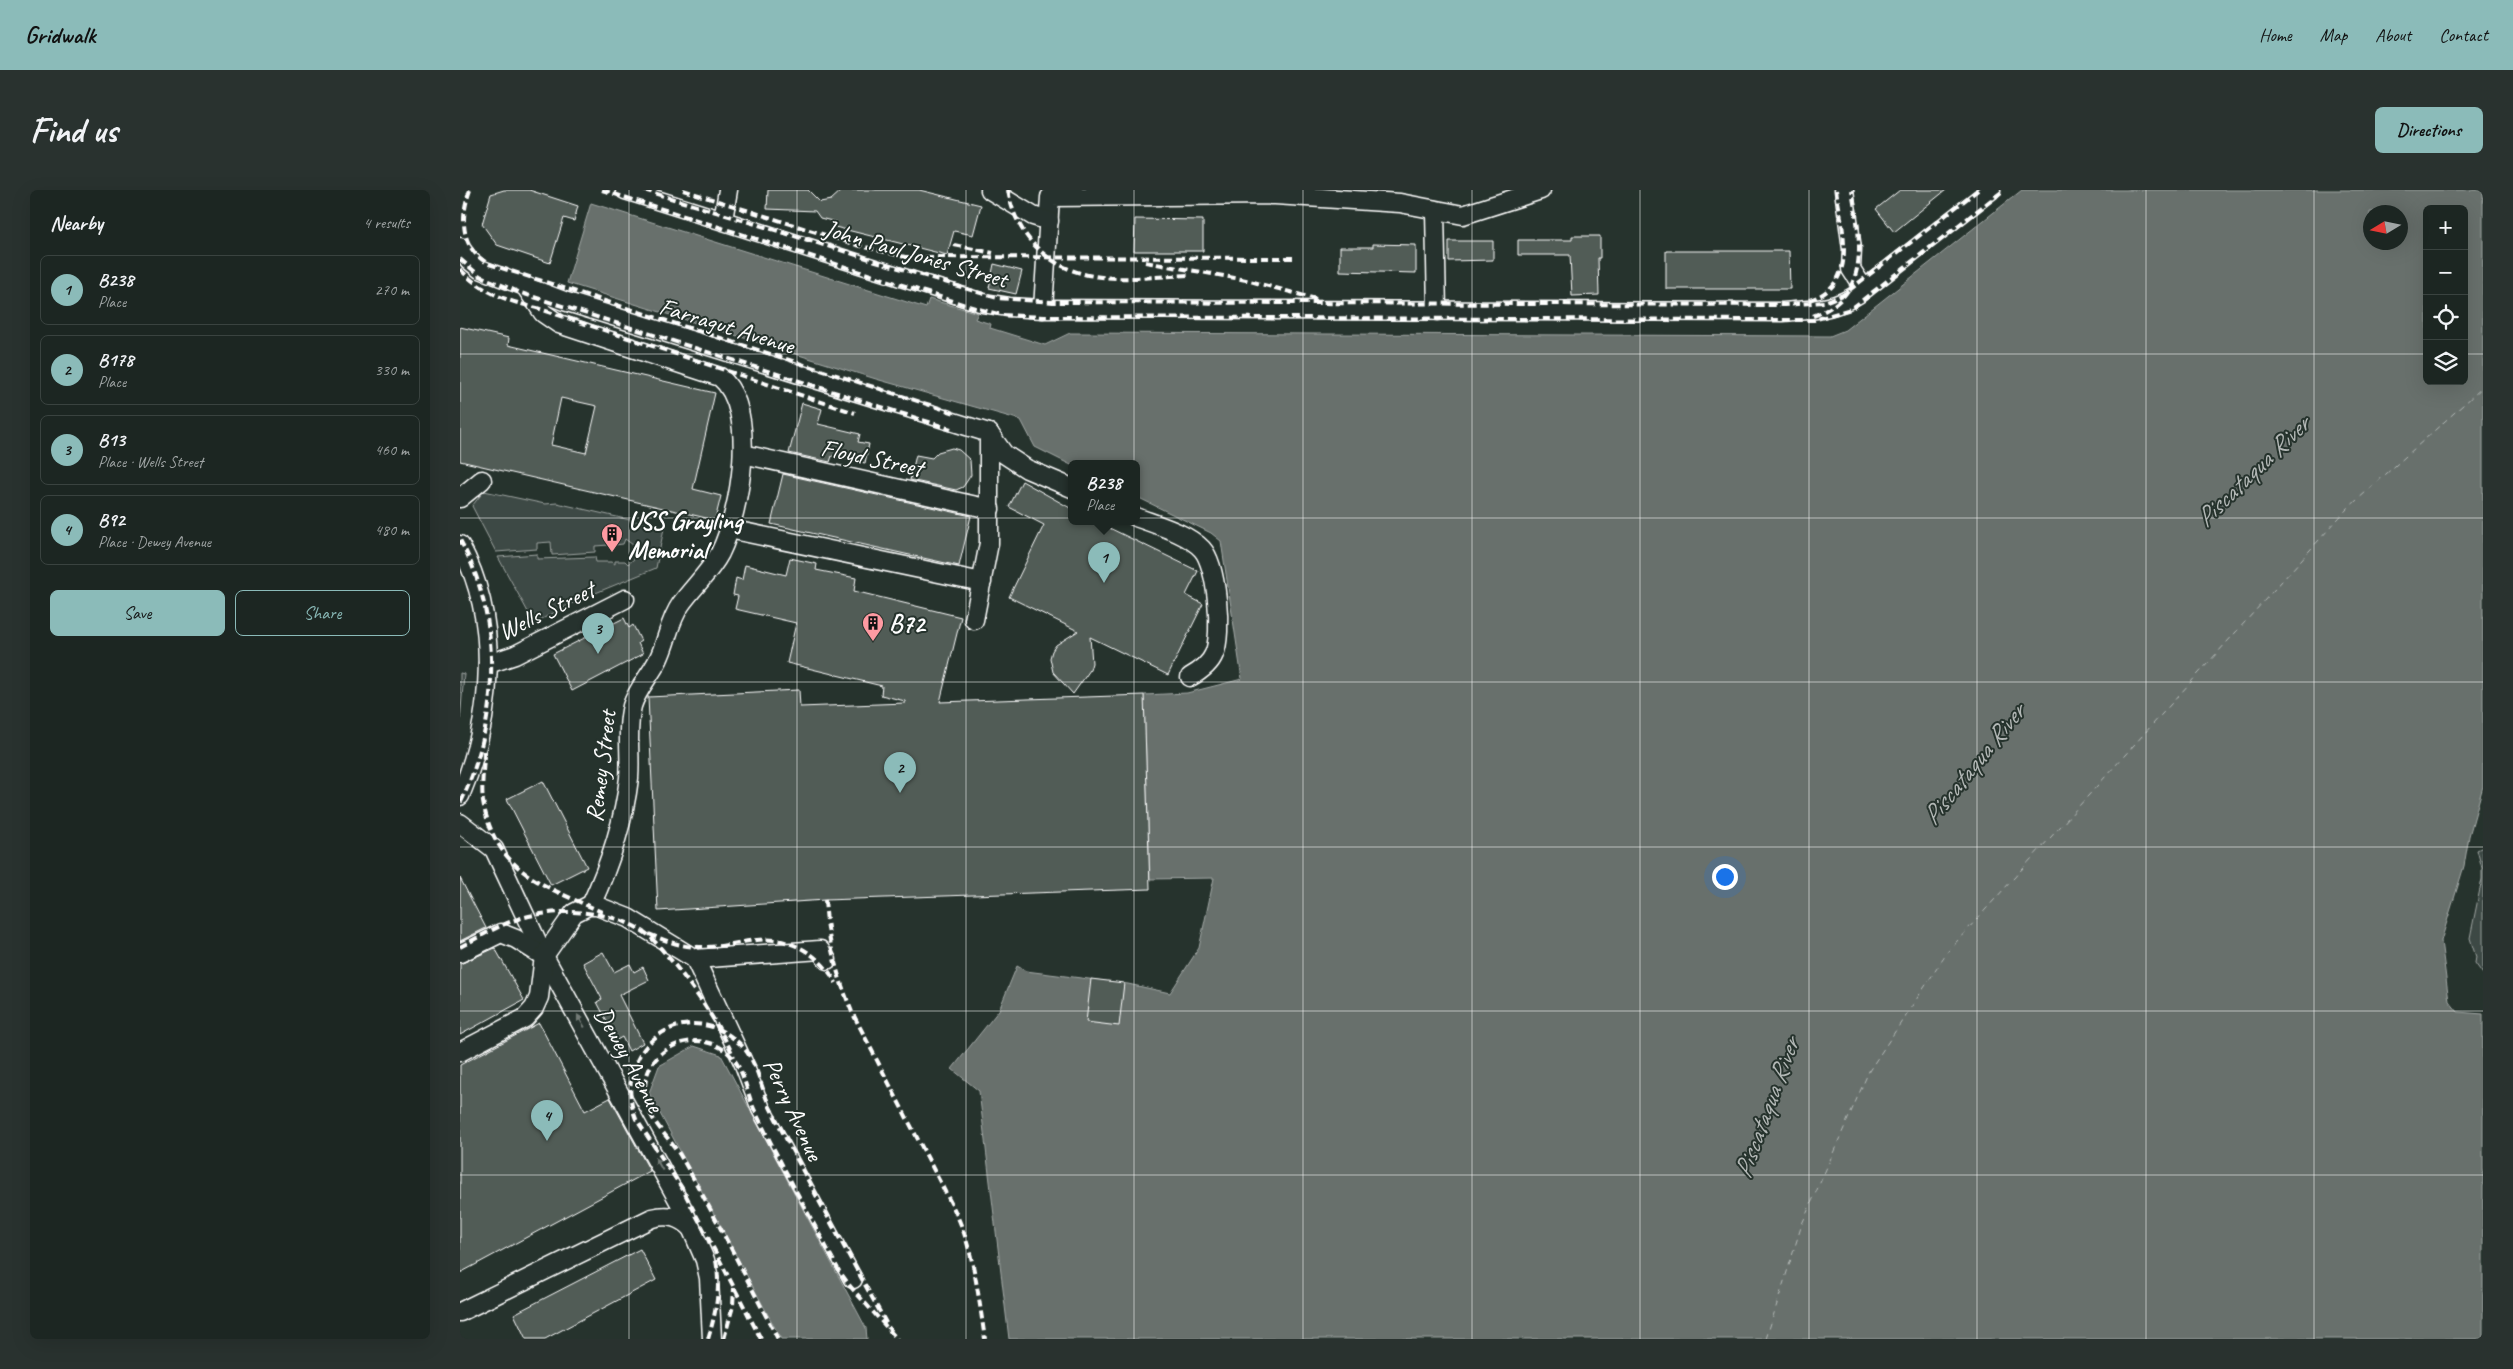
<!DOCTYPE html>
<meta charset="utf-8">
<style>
body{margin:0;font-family:Caveat,sans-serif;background:#29322f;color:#f1f3f6}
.controls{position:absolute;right:15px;top:15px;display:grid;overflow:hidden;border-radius:8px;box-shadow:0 5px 20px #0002}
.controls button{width:45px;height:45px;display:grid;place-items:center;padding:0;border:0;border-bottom:1px solid #3a4340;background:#1c2622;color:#f1f3f6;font:25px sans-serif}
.compass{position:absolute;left:1903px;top:15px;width:45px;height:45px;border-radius:50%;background:#1c2622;box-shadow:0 5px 20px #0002;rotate:260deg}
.you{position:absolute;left:1264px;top:686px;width:18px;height:18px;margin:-12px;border:4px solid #fff;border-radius:50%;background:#1a73e8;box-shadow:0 0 0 8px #1a73e833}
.badge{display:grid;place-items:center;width:32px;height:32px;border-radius:50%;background:#8bbbb9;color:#111;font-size:16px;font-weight:700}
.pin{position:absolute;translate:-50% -41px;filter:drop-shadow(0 1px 2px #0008)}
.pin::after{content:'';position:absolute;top:26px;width:18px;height:15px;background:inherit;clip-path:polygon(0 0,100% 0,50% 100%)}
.popup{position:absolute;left:608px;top:270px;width:72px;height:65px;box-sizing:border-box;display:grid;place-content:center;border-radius:8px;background:#1c2622;filter:drop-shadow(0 1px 4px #0005);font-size:16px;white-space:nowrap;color:#a0a5a5}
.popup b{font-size:19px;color:#f1f3f6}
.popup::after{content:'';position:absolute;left:50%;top:100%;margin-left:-10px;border:10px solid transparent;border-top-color:#1c2622}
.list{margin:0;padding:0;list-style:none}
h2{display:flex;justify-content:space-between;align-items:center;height:65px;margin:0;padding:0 20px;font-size:21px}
h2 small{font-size:16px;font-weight:400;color:#a0a5a5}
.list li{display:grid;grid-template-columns:32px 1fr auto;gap:15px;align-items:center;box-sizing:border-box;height:70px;margin:0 10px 10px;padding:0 10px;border:1px solid #3a4340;border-radius:8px}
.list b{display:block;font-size:19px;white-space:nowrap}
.list p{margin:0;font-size:16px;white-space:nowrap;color:#a0a5a5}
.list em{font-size:16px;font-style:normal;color:#a0a5a5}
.actions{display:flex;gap:10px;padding:15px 20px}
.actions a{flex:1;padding:11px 0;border:1px solid #8bbbb9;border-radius:8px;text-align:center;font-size:18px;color:#8bbbb9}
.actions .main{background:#8bbbb9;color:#111}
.icon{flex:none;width:28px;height:28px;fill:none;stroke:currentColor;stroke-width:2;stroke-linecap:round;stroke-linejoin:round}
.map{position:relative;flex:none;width:2023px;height:1149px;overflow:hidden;border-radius:8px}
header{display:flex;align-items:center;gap:30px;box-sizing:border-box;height:70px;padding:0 25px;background:#8bbbb9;color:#111}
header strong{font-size:24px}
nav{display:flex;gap:28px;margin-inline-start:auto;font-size:18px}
.intro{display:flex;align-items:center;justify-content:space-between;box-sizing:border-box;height:120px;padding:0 30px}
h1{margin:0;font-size:35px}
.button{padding:12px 22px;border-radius:8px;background:#8bbbb9;color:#111;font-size:18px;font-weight:700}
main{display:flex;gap:30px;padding:0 30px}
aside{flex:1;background:#1c2622;border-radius:8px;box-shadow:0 5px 20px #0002}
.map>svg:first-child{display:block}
.green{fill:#3e4944;stroke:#9ea4a2}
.water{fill:#67706c;stroke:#a4a9a7;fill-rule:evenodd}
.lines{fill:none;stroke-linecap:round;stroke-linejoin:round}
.ferry{stroke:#b3b8b6;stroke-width:1;stroke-dasharray:6 5;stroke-linecap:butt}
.building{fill:#515c57;stroke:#fff;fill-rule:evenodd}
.minor-casing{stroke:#fff;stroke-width:21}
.minor{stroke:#26332d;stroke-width:18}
.rail{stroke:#fff;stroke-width:4;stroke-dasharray:8 4;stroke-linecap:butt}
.oneway{fill:#727a76}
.grid{fill:none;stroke:#fff;stroke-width:1;stroke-opacity:0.55}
.labels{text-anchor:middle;stroke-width:4;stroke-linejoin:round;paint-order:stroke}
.street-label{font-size:25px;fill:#fff;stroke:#26332d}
.poi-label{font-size:25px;font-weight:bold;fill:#fff;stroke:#26332d;text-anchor:start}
.water-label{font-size:26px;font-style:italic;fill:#b3b8b6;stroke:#26332d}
</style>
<header>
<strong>Gridwalk</strong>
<nav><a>Home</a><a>Map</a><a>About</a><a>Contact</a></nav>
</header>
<div class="intro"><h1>Find us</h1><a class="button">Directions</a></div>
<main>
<aside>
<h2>Nearby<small>4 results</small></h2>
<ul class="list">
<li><span class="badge">1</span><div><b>B238</b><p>Place</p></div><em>270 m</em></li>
<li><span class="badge">2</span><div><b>B178</b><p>Place</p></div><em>330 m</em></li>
<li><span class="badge">3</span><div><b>B13</b><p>Place · Wells Street</p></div><em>460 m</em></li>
<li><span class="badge">4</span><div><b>B92</b><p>Place · Dewey Avenue</p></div><em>480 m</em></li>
</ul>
<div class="actions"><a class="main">Save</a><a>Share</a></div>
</aside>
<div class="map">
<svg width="2023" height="1149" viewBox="0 0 2023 1149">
<rect width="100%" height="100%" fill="#26332d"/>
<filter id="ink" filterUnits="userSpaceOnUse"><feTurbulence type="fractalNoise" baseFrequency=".02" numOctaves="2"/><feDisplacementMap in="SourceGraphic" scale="10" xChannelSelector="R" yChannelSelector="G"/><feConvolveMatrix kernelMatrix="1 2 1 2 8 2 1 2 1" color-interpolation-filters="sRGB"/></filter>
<g filter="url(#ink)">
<g class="green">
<polygon points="24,301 85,314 97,313 204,338 196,378 121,409 74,433 38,367 77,364 77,369 135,367 136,372 151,372 155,374 155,371 165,371 168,374 174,369 173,355 165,349 163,354 154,355 153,353 149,355 135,356 135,362 92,365 91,352 77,353 77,359 36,362 12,316"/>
<polygon points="0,483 4,484 0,532"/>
<polygon points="2023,657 2023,784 2015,773 2016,767 2010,748 2022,689 2022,678 2017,660"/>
</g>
<g class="water">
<path d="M1562,0H2023V596L2009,646L2004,676L1981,751L1989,811L1998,822L2023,824V1149H549L519,901L492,879L539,820L557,776L566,781L668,794L710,803L739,758L754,688L690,689L684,505L727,503L782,489L761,351L751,343L677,307L676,274L611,275L575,257L561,230L416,189L107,93L131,13L466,118L469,109L518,123L515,129L531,134L530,138L585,155L610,143L1370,146L1385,140ZM1967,19H2004V191H1967ZM1910,22H1940V52H1910Z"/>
<polygon points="234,856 261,865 406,1138 407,1149 321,1149 189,903 199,876"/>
</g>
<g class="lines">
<polyline class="ferry" points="1306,1149 1342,1034 1409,881 1489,760 1887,319 2023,197"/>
</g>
<g class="building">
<polygon points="44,0 69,0 118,16 114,31 104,28 90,73 37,55 22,34 31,4"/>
<polygon points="308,0 348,0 360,12 371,10 382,0 459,0 521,15 513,45 494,41 487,65 375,37 376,32 360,28 355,21 307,19"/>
<polygon points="1440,0 1486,0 1434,42 1416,19"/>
<polygon points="675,29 743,30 743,61 674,61"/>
<polygon points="1112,46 1140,46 1140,68 1138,68 1139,105 1112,106 1110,65 1058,65 1058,50 1112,50"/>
<polygon points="989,51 1033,51 1033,70 989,71"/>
<polygon points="913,54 956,55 956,83 880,81 880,57 913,57"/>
<polygon points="1206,61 1329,61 1330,99 1206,99"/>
<polygon points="534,74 562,81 556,104 529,98"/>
<path d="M0,137L49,148L48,155L255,203L233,299L261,306L255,330L0,271ZM101,208L137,216L126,263L91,255Z"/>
<polygon points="342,213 362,219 358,234 400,244 398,252 409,254 405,273 372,266 370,272 329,263"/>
<polygon points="492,258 499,260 510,270 511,285 503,297 496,300 450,290 456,265 472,268 478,262"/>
<polygon points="323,284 511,326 499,376 311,334"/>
<polygon points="562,291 612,319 612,332 637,332 738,381 726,405 743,414 708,485 630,447 632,473 630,480 613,504 593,482 590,468 592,461 596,455 618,441 549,407 584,335 549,317"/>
<polygon points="330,368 357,374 356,380 396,388 394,401 501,427 480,512 684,505 690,699 365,710 198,721 188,507 339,500 340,517 445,513 445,511 421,505 422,496 327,473 336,433 275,419 278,406 273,405 276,388 282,390 285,375 326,385"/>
<polygon points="164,428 169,438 173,435 181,451 178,453 183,464 112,501 93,464"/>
<polygon points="83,591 127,677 91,695 47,609"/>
<polygon points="0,688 26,738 0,751"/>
<polygon points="35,758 64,810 0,845 0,774"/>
<polygon points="143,762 154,782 170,774 174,782 183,777 189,790 159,805 183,853 169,861 162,847 155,851 148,838 150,837 137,812 142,809 123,773"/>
<polygon points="631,789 664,793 659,836 626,832"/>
<polygon points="79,833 125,921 150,908 190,981 0,1083 0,875"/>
<polygon points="180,1059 196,1090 85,1149 66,1149 54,1124"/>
</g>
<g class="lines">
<g class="minor-casing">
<g id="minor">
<polyline points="165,0 523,113 549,117 583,119 590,7 815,5 940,13 1003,25 1081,0"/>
<polyline points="530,0 573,26 589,31"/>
<polyline points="1384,0 1392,59 1391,79 1404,99"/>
<polyline points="975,20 977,121"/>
<polyline points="263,30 268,0"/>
<polyline points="0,57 9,70 20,79 104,111 529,243"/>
<path d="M65,96L83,123L99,134L260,187C299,220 280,322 260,363C250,382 233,397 221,414C209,431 207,452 198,470C190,486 177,499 172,516C166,540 171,565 169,588C164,631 149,676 131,715"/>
<path d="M583,119L1323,122C1353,119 1372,121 1398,104L1531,0"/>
<polyline points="529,243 544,264 567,279 612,298"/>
<polyline points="283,264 530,319"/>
<polyline points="0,308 22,290"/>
<path d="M676,327C697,335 727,343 742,359C757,375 763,444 754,464C750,474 739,482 730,487"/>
<polyline points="269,339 522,392"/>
<path d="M0,355C41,431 33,528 0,606"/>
<polyline points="514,430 529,353 529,243"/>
<polyline points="28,474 55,465 165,409"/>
<polyline points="0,633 34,659 84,766 222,1017 245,1070 249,1088 252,1149"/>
<polyline points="0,763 41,743 56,749 83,766"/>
<polyline points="235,769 283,872 301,919 393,1089"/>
<polyline points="0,862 65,828 74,818 79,807 84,766 114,723 128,716 137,716 168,728 235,769 360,760 367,770"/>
<path d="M0,1122L192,1028C209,1024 219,1027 231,1038"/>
</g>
</g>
<use href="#minor" class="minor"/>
<g class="rail">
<path d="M10,0C0,27 0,59 29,74L495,223"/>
<polyline points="142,0 515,118 542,125 585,127 1302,130 1354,130 1391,119 1544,0"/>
<polyline points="184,0 537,108 593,112 1324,115 1364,112 1383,105 1518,0"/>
<polyline points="223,0 397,55 445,67 833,68"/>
<path d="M548,0C555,45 588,79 634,86C665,91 699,86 730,85"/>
<polyline points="494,55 533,63"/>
<polyline points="0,69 20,86 61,103 491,239"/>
<polyline points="685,72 786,90 856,109"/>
<path d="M0,79C21,102 47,111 77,118L395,223"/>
<path d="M1349,110C1400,95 1382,38 1376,0"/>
<path d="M1353,126C1413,104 1400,49 1392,0"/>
<path d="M0,350C44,430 39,533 0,614"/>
<path d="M24,561C24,577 21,595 23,611C35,682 85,696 142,722"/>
<path d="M365,710C368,752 376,783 392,822L494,1019C514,1060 518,1104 525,1149"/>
<path d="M189,744C206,751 221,757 240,757C260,758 278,752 297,750C330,746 361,765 376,793"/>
<path d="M0,757C21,746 42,733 65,727C102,718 151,720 184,742C193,748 202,760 210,769C235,800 257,831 274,867"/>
<path d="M248,1149C256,1122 261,1099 256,1070"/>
<polyline points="264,1149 273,1116 274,1098"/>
<path d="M301,1149L222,998L176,929C149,860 224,803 279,853C297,869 300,896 310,917C348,993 390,1067 431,1142"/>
<path d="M318,1149C286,1088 255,1025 220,965C209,947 190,932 186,911C183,896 186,880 196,869C214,848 246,845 267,862C285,877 286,904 296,923C322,977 351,1028 379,1081L390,1096L437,1149"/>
</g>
</g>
<defs><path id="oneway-solid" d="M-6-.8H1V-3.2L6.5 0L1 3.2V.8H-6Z" transform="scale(1.25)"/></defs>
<g class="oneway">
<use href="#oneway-solid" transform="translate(121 831) rotate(-120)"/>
<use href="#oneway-solid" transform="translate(199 974) rotate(-119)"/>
</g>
</g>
<path class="grid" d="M169,0V1149M337,0V1149M506,0V1149M674,0V1149M843,0V1149M1012,0V1149M1180,0V1149M1349,0V1149M1517,0V1149M1686,0V1149M1854,0V1149M0,164H1967M2004,164H2023M0,328H2023M0,492H2023M0,657H2023M0,821H2023M0,985H2023"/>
<defs>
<g id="building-pin" transform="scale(1.125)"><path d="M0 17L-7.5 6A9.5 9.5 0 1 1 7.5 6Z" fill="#ff9aa2" stroke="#26332d"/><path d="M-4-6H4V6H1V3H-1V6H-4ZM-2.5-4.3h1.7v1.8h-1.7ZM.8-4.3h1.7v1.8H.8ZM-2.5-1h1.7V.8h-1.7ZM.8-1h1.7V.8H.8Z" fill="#111"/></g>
</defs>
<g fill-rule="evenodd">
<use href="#building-pin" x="152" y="344"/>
<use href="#building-pin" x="413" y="433"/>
</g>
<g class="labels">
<g class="street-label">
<text transform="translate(456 63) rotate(16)" y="9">John Paul Jones Street</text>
<text transform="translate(267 135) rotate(17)" y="9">Farragut Avenue</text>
<text transform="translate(412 267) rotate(12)" y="9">Floyd Street</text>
<text transform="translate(86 420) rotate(-26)" y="9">Wells Street</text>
<text transform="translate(140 576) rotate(-83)" y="9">Remey Street</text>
<text transform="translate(170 869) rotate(61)" y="9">Dewey Avenue</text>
<text transform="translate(334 919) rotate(65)" y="9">Perry Avenue</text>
</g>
<g class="poi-label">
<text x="168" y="339">USS Grayling<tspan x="168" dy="29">Memorial</tspan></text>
<text x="429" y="442">B72</text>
</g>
<g class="water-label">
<text transform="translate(1792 281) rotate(-44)" y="9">Piscataqua River</text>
<text transform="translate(1513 574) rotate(-51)" y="9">Piscataqua River</text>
<text transform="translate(1306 918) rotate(-70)" y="9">Piscataqua River</text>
</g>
</g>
</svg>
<div class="controls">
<button>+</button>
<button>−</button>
<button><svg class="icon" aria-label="locate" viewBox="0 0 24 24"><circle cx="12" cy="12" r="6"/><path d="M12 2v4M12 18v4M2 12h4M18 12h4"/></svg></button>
<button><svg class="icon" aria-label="layers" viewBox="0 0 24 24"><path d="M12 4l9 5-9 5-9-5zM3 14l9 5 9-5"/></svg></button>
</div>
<svg class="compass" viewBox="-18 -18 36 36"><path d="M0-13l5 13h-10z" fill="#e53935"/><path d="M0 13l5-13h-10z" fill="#a0a5a5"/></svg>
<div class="you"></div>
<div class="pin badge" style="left:644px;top:393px">1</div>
<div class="popup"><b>B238</b>Place</div>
<div class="pin badge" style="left:440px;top:603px">2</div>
<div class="pin badge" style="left:138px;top:464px">3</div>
<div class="pin badge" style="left:87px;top:951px">4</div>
</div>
</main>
